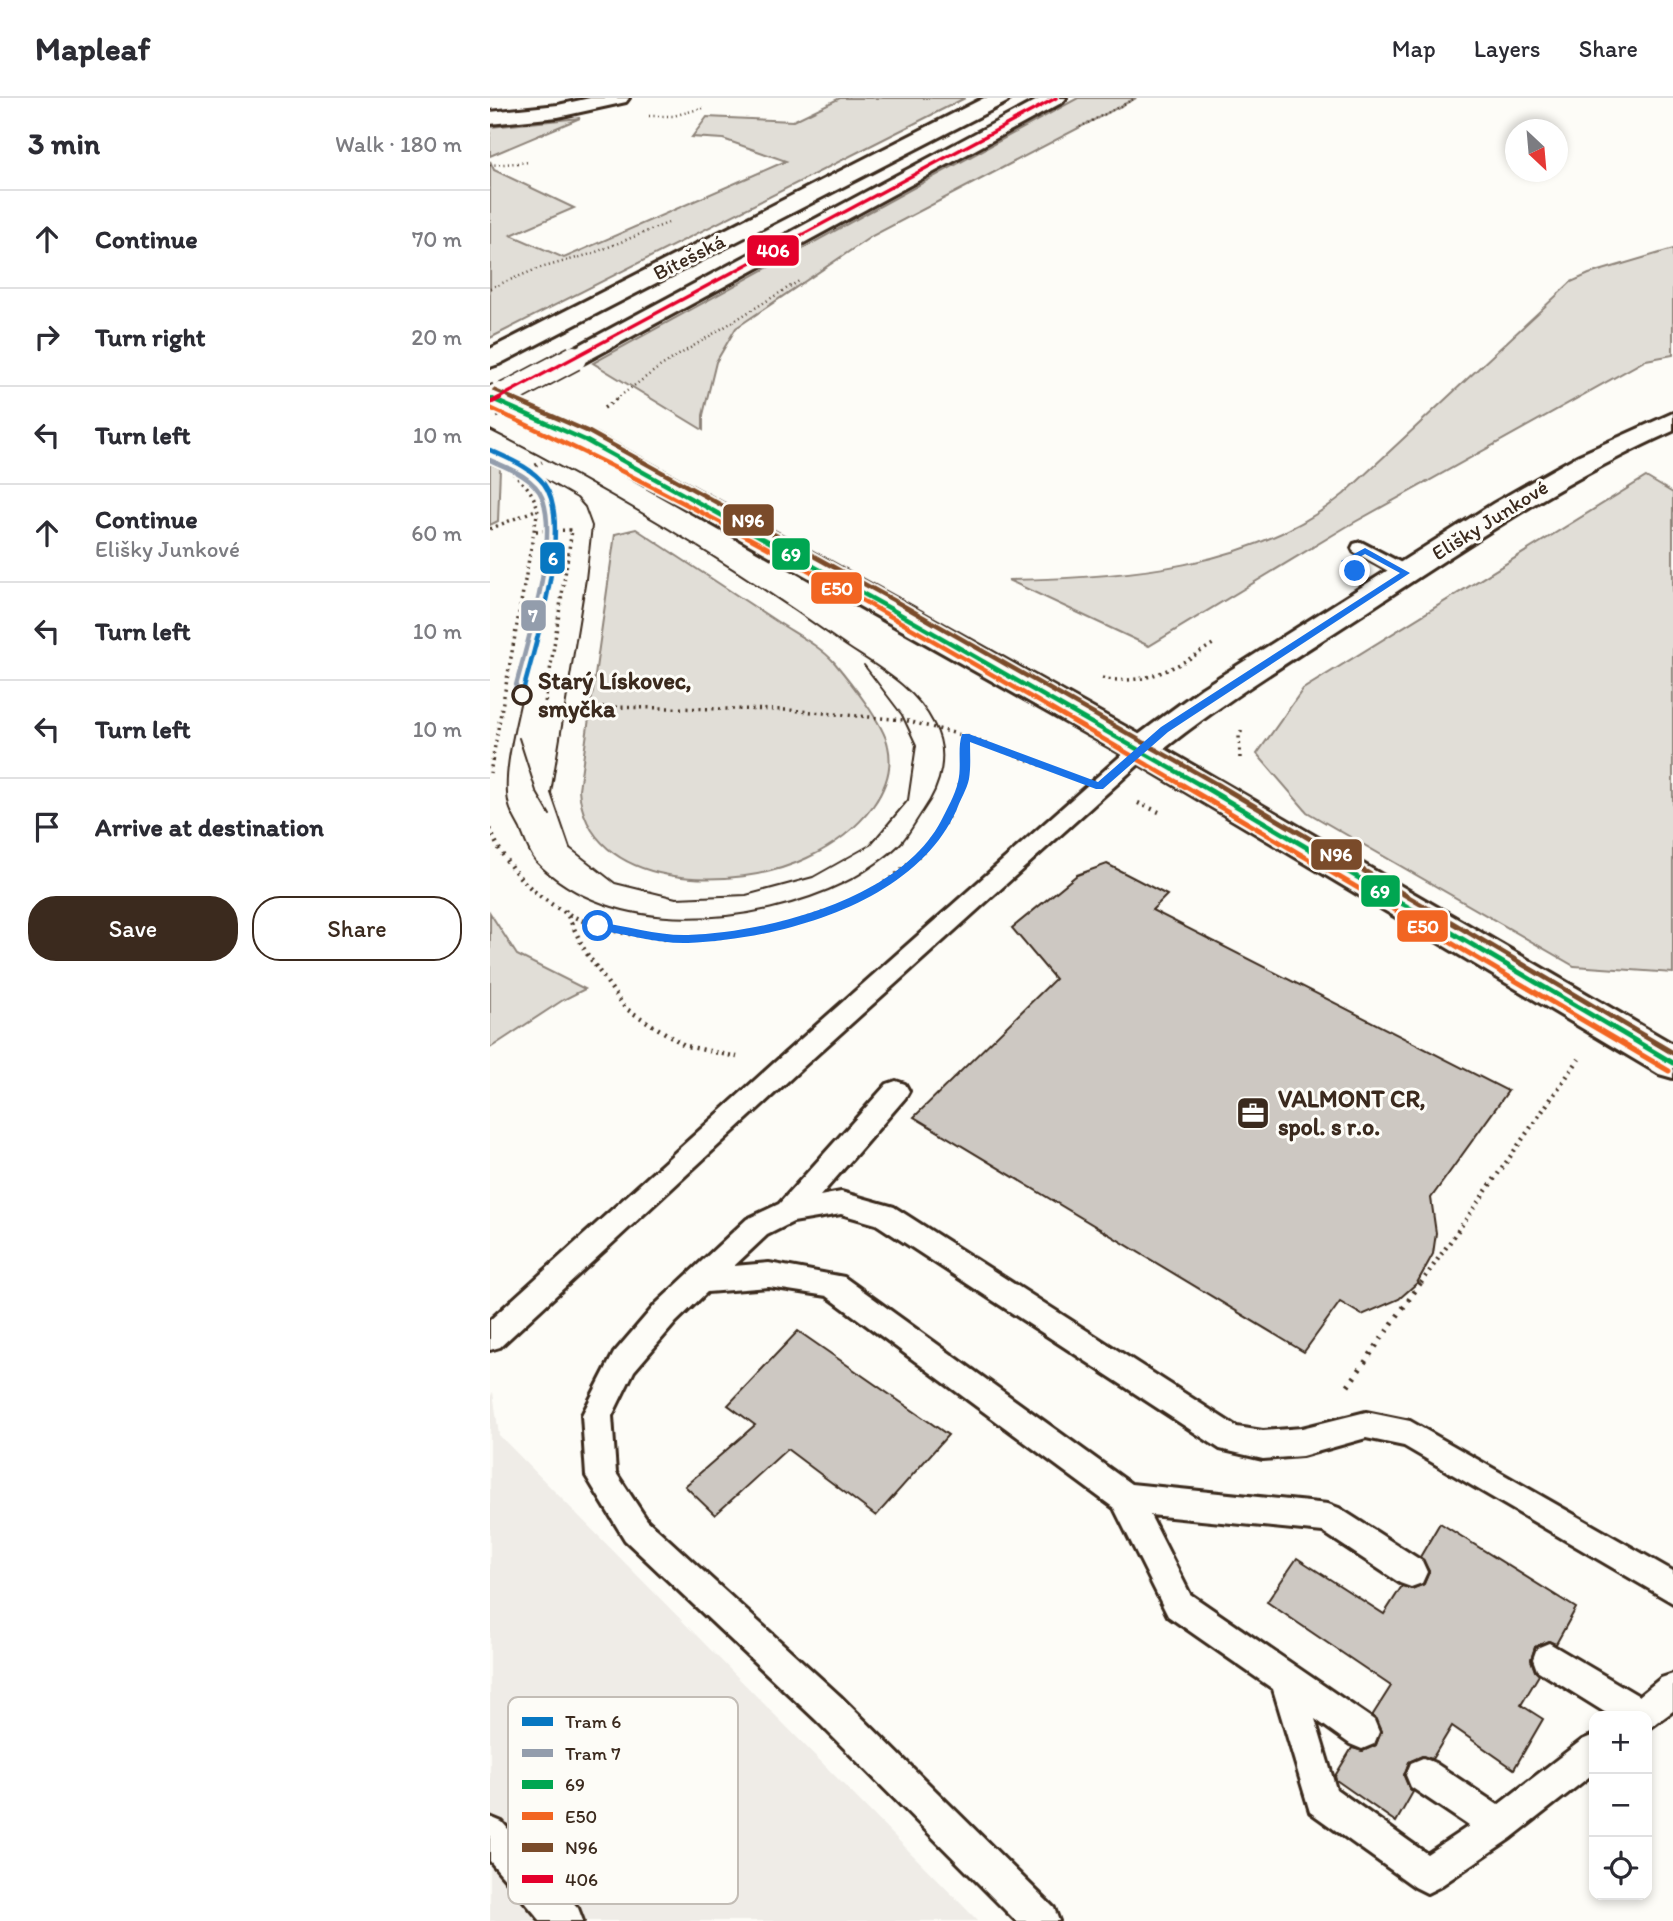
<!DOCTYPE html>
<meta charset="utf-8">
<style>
body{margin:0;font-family:Itim,sans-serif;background:#f7f7f7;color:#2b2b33}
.controls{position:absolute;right:21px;bottom:21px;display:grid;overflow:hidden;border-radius:14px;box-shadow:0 4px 10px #0003}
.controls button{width:63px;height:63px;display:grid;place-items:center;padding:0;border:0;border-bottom:2px solid #e1e1e2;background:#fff;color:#2b2b33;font:35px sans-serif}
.compass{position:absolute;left:1015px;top:21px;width:63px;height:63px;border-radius:50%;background:#fff;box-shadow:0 4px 10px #0003;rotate:154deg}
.stop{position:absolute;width:21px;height:21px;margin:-16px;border:5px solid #1a73e8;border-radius:50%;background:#fff}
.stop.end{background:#1a73e8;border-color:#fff;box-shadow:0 2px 7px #0008}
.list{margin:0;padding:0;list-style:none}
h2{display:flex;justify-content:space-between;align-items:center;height:91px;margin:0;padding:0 28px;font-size:30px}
h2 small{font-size:23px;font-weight:400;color:#7c7c81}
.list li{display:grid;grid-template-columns:46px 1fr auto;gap:21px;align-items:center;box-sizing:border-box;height:98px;padding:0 28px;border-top:2px solid #e1e1e2}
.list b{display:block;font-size:26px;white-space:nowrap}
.list p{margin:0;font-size:23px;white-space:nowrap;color:#7c7c81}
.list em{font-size:23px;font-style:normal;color:#7c7c81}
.actions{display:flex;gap:14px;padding:21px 28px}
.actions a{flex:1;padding:16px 0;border:2px solid #3b2a1e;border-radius:28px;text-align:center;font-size:24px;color:#3b2a1e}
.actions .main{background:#3b2a1e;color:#fff}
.icon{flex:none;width:38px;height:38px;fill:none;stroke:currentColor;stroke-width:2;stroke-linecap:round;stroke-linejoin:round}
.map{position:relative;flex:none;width:1183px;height:1823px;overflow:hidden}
header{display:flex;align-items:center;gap:42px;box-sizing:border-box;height:98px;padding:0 35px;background:#fff;border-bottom:2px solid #e1e1e2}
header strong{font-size:33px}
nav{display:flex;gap:38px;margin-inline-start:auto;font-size:24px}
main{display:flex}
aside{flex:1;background:#fff}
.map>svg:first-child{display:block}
.built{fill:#efece7}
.green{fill:#e1ded7;stroke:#8e847a;stroke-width:2}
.building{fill:#cdc8c2;stroke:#3b2a1e;stroke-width:2}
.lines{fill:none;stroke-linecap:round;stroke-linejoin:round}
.lane-casing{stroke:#3b2a1e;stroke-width:6}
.street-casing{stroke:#3b2a1e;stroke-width:6}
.secondary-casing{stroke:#3b2a1e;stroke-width:6}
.highway-casing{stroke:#3b2a1e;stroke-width:6}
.path-far3{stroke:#3b2a1e;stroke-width:2.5;stroke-dasharray:1 3.5;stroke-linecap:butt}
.path-far2{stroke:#3b2a1e;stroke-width:3.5;stroke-dasharray:2 4.5;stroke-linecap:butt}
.path-far1{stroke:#3b2a1e;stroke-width:4.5;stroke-dasharray:2 5;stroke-linecap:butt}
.path{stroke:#3b2a1e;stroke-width:5;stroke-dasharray:2.5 7;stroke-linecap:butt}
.lane{fill:#fdfcf7;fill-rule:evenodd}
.street{fill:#fdfcf7;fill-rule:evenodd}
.secondary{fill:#fdfcf7;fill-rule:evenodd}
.highway{fill:#fdfcf7;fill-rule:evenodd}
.tram{stroke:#3b2a1e;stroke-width:2}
.highway-bridge-far1-casing{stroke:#3b2a1e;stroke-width:27;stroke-linecap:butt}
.highway-bridge-casing{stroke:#3b2a1e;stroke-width:34;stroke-linecap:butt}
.highway-bridge-far1{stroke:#fdfcf7;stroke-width:24}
.highway-bridge{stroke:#fdfcf7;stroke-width:30}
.bus-1-far2-casing{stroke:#fdfcf7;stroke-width:7}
.bus-1-far1-casing{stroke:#fdfcf7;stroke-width:9}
.bus-1-casing{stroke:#fdfcf7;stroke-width:10}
.bus-2-far1-casing{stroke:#fdfcf7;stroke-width:9}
.bus-2-casing{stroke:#fdfcf7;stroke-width:10}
.bus-3-far2-casing{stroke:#fdfcf7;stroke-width:7}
.bus-3-far1-casing{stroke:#fdfcf7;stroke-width:9}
.bus-3-casing{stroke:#fdfcf7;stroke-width:10}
.bus-4-far1-casing{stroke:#fdfcf7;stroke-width:7}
.bus-4-casing{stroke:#fdfcf7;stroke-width:9}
.bus-1-far2{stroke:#00a651;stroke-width:3.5}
.bus-1-far1{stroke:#00a651;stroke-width:4.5}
.bus-1{stroke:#00a651;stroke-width:5}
.bus-2-far1{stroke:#f26522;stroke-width:4.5}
.bus-2{stroke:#f26522;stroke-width:5}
.bus-3-far2{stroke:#7a4b2a;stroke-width:3.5}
.bus-3-far1{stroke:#7a4b2a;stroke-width:4.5}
.bus-3{stroke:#7a4b2a;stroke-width:5}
.bus-4-far1{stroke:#e4002b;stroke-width:3.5}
.bus-4{stroke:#e4002b;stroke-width:4.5}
.tram-1-casing{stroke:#fdfcf7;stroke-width:9}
.tram-2-casing{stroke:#fdfcf7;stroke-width:9}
.tram-1{stroke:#0777c1;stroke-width:4.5}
.tram-2{stroke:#939dac;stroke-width:4.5}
.route{fill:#1a73e8}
.stop-dot{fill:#fdfcf7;stroke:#3b2a1e;stroke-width:3.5}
.labels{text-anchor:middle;stroke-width:6;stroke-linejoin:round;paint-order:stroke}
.far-street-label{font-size:21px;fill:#3b2a1e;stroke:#fdfcf7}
.stop-label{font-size:24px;font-weight:bold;fill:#3b2a1e;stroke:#fdfcf7;text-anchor:start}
.poi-label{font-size:24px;font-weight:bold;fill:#3b2a1e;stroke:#fdfcf7;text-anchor:start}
.key{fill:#fdfcf7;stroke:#c3bdb6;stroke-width:2}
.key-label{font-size:19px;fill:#3b2a1e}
.line-badge{stroke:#fdfcf7;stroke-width:2.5}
.badge-label{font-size:19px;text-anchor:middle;font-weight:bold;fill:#fff}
</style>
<header>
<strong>Mapleaf</strong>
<nav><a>Map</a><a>Layers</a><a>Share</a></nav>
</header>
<main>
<aside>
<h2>3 min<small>Walk · 180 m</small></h2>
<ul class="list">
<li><svg class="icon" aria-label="ahead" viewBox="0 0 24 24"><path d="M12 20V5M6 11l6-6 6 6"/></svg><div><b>Continue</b></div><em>70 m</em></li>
<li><svg class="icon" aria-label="right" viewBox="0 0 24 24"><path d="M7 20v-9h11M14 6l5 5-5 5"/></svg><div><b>Turn right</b></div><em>20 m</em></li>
<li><svg class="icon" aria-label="left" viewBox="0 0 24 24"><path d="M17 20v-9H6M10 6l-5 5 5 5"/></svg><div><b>Turn left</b></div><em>10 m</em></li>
<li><svg class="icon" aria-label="ahead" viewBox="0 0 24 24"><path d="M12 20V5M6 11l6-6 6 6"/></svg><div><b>Continue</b><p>Elišky Junkové</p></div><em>60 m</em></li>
<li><svg class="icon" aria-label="left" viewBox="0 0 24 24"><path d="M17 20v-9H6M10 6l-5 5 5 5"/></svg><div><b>Turn left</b></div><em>10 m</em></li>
<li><svg class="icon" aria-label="left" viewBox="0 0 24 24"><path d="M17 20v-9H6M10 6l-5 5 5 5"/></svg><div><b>Turn left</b></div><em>10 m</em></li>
<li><svg class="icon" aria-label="arrive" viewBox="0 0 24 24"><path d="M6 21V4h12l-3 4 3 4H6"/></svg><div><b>Arrive at destination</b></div></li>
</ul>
<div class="actions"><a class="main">Save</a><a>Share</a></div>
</aside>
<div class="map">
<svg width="1183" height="1823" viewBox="0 0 1183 1823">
<rect width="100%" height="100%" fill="#fdfcf7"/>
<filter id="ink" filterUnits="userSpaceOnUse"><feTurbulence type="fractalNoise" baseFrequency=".0143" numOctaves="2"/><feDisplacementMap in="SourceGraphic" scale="14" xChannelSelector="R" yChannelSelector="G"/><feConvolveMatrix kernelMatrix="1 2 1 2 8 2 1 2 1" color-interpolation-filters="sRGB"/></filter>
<g filter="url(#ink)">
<polygon class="built" points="3,1294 9,1337 488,1823 0,1823 0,1299"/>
<g class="green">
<polygon points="350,0 475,0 0,240 0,63 4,72 84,110 21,137 74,160 296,63 233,41 202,39 217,19 303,23"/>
<polygon points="588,0 646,0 382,138 246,230 226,264 213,317 213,332 103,265"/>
<polygon points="90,20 0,58 0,29"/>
<path d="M1183,151V257L1156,262L856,429L659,548L518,482C631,480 763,471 854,396L1081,184L1099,176Z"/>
<polygon points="0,366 10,370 8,423 0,427"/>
<polygon points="1156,379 1183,395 1183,875 1084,868 817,714 767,656 813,591"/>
<path d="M146,431C192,461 237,491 283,521C302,534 329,547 344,564C359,582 394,626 398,648C403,670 395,691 383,708C366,731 343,748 317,760C248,794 96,795 89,691L125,436Z"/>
<polygon points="0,815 27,857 95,891 73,902 0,950"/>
</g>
<g class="building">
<polygon points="617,766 677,797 662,812 1018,993 941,1100 946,1135 943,1156 927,1185 909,1201 872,1217 850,1204 814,1254 424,1019 565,881 522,830 587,777"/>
<polygon points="308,1233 458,1337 386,1418 297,1351 225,1417 195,1388 265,1327 238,1307"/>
<polygon points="950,1425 1086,1510 1066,1546 1058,1543 1045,1549 1041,1562 1045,1573 1049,1577 1031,1607 1053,1621 1024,1671 962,1628 942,1661 932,1658 919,1664 914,1678 919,1690 923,1694 906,1724 846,1682 845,1678 862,1650 873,1653 886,1647 891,1633 882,1618 901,1588 777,1504 807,1460 894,1516 912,1488 922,1491 934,1486 939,1473 930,1459"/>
</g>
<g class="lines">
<g class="lane-casing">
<g id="lane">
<polygon points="871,444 923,471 926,475 916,481 909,479 864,454 862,450 864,446"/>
<polygon points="651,645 659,647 662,652 659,657 312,970 10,1249 0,1252 0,1222 294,956 643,647"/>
<polygon points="406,983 415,986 419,993 415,1000 330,1098 351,1094 404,1109 747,1329 773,1333 812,1330 876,1314 920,1323 1183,1473 1183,1505 914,1348 876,1340 812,1358 773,1361 730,1351 386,1126 351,1116 303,1124 277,1137 244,1168 279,1165 354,1179 641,1386 838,1406 849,1410 932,1463 937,1474 932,1485 921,1489 910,1485 833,1434 660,1417 700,1496 884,1622 889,1634 884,1646 872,1651 860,1646 825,1621 846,1691 937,1756 979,1728 921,1689 916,1677 921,1665 933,1660 945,1665 1008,1707 1092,1642 1104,1637 1104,1675 1021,1740 949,1789 937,1795 925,1789 820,1714 783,1591 678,1518 624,1410 337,1198 279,1189 217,1194 186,1224 144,1273 122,1318 126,1375 157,1422 350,1598 564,1810 569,1823 526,1823 326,1622 135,1442 96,1378 92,1317 124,1255 166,1206 257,1121 289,1106 397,986"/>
<polygon points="1059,1545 1149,1598 1171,1580 1183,1576 1183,1613 1157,1632 1157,1618 1121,1618 1047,1572 1043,1561 1047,1550"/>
<polygon points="0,1719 12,1724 88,1810 93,1823 51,1823 0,1763"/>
</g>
</g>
<g class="street-casing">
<g id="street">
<polygon points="100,0 139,0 136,4 68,19 0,26 0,14 68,7"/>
<path d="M1183,315V333C1071,383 970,452 868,519C799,564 727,607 663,660L651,663L639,660L634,652L639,644L663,626L712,590L1004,405L1087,358Z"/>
</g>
</g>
<g class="secondary-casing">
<polygon id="secondary" points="26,304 105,336 412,504 663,644 1183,946 1183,980 1169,976 639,660 85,348 17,318 13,312 17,306"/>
</g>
<g class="highway-casing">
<g id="highway">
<polygon points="494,0 520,0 517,4 9,266 0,269 0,251"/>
<polygon points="551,0 576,0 573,4 93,265 84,268 75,265 71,260 75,255"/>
</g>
</g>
<g class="path-far3">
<polyline points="159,18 183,18 213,10"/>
<polyline points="590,29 646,0"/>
<polyline points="0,67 40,64"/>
<polyline points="0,190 47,171 101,156 178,125"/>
<polyline points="126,301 171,268 309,183"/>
</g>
<g class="path-far2">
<polyline points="114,310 128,300"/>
<path d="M0,362C24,374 40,385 48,411L0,675"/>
<polyline points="28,376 52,364"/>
<polyline points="0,431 48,411"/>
<polyline points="46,433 82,432 53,618"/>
<path d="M612,580C657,589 690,567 726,544"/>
<polyline points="112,609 299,612 414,622 475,638"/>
<polyline points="750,660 749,637 754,629"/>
<polyline points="470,688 475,638 572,675"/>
</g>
<g class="path-far1">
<polyline points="648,705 669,714"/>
<path d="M0,731C18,778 58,812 107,828C220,865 438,818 470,686"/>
<polyline points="75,812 95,853 135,910 196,948 247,959"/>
<polyline points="931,1185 1089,961"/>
</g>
<polyline class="path" points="858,1288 932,1183"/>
<use href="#lane" class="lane"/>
<use href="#street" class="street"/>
<use href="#secondary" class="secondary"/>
<use href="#highway" class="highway"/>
<g class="tram">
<path d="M0,332C121,393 236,463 346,541C381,566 424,586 444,626C460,655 451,688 433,713C426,723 420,735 412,744C402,756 371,777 356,784C267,828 121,842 46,764C39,756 34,741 30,731C26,723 21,716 19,708C11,679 26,626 32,597"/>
<polyline points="42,374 87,400 95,409 102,428 96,481 61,695 80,750 125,785 186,800 256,797 323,779 380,747 418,702 426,647 412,617 374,567"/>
<polyline points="29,640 46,693 60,717"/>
</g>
<g class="highway-bridge-far1-casing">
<polyline id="highway-bridge-far1" points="7,301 84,260"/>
</g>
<g class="highway-bridge-casing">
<polyline id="highway-bridge" points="0,305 10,300"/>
</g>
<use href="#highway-bridge-far1" class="highway-bridge-far1"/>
<use href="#highway-bridge" class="highway-bridge"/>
<g class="bus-1-far2-casing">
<polyline id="bus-1-far2" points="0,300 3,301"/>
</g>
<g class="bus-1-far1-casing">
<polyline id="bus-1-far1" points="0,300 95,342 401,511 712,688"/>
</g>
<g class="bus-1-casing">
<polyline id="bus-1" points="709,686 1183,965"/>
</g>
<g class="bus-2-far1-casing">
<path id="bus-2-far1" d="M0,310C239,419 466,556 694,688"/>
</g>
<g class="bus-2-casing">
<polyline id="bus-2" points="691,686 1179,973"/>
</g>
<g class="bus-3-far2-casing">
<polyline id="bus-3-far2" points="4,292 25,301"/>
</g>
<g class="bus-3-far1-casing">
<polyline id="bus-3-far1" points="21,300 99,334 405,503 730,688"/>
</g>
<g class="bus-3-casing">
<polyline id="bus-3" points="727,686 1183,955"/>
</g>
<g class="bus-4-far1-casing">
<polyline id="bus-4-far1" points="7,301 566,0"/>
</g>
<g class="bus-4-casing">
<polyline id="bus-4" points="0,305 10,300"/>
</g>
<use href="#bus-1-far2" class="bus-1-far2"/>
<use href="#bus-1-far1" class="bus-1-far1"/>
<use href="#bus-1" class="bus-1"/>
<use href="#bus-2-far1" class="bus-2-far1"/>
<use href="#bus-2" class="bus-2"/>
<use href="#bus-3-far2" class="bus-3-far2"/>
<use href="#bus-3-far1" class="bus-3-far1"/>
<use href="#bus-3" class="bus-3"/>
<use href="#bus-4-far1" class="bus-4-far1"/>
<use href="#bus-4" class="bus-4"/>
<g class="tram-1-casing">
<path id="tram-1" d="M0,352C19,361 41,369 54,386C84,426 44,551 32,597"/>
</g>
<g class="tram-2-casing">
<path id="tram-2" d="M0,362C18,370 44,379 52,399C70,443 36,548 24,595"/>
</g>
<use href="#tram-1" class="tram-1"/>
<use href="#tram-2" class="tram-2"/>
</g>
</g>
<path class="route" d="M875,450L920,475L678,634L613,691H606L480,644C480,656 481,669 479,681C477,691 470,702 467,711C426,805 292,841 198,845C169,846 136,836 108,832L103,828L108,824C137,828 169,838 198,837C279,834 410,801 451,723C457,711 465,697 468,684C472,669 467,651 472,636H479L608,684L671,629L910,475L875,456L861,464L869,473L862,475L851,463Z"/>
<defs>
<g id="office-square" transform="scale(1.75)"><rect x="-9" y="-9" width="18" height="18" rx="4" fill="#3b2a1e" stroke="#fdfcf7"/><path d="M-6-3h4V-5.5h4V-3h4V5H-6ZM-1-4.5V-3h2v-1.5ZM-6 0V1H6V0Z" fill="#fff"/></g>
</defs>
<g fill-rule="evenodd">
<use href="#office-square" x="763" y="1015"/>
</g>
<circle class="stop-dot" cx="32" cy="597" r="9"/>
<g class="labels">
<g class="far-street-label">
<text transform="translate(199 159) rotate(-27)" y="7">Bítešská</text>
<text transform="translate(1000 422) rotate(-32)" y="7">Elišky Junkové</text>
</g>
<g class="stop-label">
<text x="48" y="591">Starý Lískovec,<tspan x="48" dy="28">smyčka</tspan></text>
</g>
<g class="poi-label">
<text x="788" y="1009">VALMONT CR,<tspan x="788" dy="28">spol. s r.o.</tspan></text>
</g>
</g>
<rect x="18" y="1599" width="230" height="207" rx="10" class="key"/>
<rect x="32" y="1619" width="31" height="9" fill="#0777c1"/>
<rect x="32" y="1651" width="31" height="8" fill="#939dac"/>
<rect x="32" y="1682" width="31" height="9" fill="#00a651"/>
<rect x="32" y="1714" width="31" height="8" fill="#f26522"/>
<rect x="32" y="1745" width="31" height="9" fill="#7a4b2a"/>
<rect x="32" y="1777" width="31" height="8" fill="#e4002b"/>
<g class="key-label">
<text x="75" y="1630">Tram 6</text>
<text x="75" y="1662">Tram 7</text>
<text x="75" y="1693">69</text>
<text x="75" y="1725">E50</text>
<text x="75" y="1756">N96</text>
<text x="75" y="1788">406</text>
</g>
<g class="line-badge">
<rect x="256" y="136" width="54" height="33" rx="7" fill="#e4002b"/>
<rect x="232" y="405" width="53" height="34" rx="7" fill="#7a4b2a"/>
<rect x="281" y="439" width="40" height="34" rx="7" fill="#00a651"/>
<rect x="49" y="443" width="27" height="34" rx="7" fill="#0777c1"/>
<rect x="320" y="473" width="53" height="34" rx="7" fill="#f26522"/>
<rect x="30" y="501" width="27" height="33" rx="7" fill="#939dac"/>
<rect x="820" y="740" width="53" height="33" rx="7" fill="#7a4b2a"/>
<rect x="870" y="776" width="41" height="34" rx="7" fill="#00a651"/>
<rect x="906" y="811" width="53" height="34" rx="7" fill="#f26522"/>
</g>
<g class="badge-label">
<text x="283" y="159">406</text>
<text x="258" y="429">N96</text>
<text x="301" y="463">69</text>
<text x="63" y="467">6</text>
<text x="347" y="497">E50</text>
<text x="43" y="524">7</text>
<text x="846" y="763">N96</text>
<text x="890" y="800">69</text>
<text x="933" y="835">E50</text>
</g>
</svg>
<div class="controls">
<button>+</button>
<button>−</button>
<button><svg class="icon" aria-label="locate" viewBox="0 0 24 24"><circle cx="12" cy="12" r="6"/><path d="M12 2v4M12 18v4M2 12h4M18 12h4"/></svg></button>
</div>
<svg class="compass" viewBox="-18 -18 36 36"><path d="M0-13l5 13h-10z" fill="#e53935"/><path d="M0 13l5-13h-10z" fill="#7c7c81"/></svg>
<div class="stop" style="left:108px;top:828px"></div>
<div class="stop end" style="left:865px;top:473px"></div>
</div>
</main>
